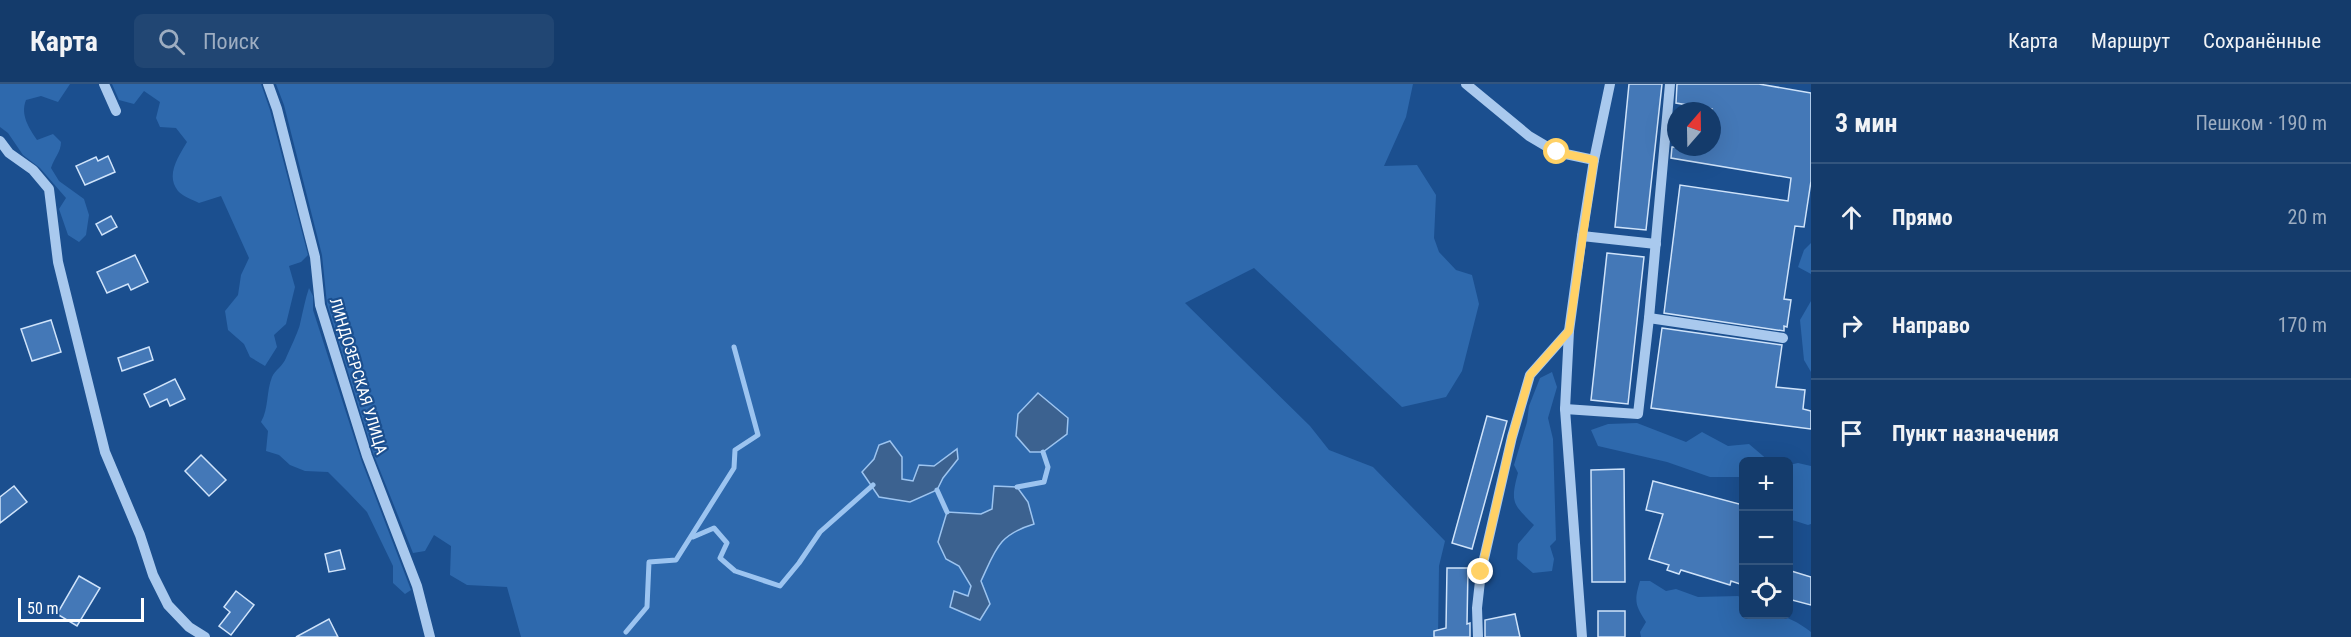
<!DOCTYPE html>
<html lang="ru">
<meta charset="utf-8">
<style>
body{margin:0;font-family:"Roboto Condensed",sans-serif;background:#214673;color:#f1f3f6}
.controls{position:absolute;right:18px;bottom:18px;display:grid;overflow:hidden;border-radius:9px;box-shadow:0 6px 24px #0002}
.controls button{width:54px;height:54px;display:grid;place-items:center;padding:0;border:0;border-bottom:2px solid #33557e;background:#143b6b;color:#f1f3f6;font:30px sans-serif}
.compass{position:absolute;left:1667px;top:18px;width:54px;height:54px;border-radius:50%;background:#143b6b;box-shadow:0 6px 24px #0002;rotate:20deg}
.scale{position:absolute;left:18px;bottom:15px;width:126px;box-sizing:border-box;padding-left:6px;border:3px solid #fff;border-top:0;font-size:16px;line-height:21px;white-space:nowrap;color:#fff;-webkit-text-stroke:4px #1b4f8f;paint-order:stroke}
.stop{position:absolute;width:18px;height:18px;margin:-14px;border:4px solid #ffd166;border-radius:50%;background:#fff}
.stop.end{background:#ffd166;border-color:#fff;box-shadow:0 2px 6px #0008}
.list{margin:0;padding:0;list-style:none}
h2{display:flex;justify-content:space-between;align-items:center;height:78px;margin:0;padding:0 24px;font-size:26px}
h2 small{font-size:20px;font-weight:400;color:#9dadc1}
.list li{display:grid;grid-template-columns:39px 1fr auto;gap:18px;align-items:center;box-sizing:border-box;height:108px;padding:0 24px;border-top:2px solid #33557e}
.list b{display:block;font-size:22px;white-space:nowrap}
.list em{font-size:20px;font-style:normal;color:#9dadc1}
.icon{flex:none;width:33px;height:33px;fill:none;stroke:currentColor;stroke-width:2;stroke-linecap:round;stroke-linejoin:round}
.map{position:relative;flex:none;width:1811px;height:553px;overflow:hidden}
header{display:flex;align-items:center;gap:36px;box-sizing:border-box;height:84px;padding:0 30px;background:#143b6b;border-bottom:2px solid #33557e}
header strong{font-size:28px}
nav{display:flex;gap:33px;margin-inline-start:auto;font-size:21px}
.search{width:420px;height:54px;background:#214673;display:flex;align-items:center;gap:15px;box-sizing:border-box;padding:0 21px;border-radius:9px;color:#9dadc1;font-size:22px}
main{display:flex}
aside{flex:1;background:#143b6b}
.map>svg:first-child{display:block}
.green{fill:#2e69ad}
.water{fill:#3c6290;stroke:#9cc4f0;stroke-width:1.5}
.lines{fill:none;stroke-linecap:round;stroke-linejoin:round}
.stream{stroke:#9cc4f0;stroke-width:5}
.building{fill:#4478b7;stroke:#cfe3fa;stroke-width:1.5}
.minor{stroke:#a9c9ee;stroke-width:10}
.route{stroke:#ffd166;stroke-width:8}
.labels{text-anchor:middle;stroke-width:4.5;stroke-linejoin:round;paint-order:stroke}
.street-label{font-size:16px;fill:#fff;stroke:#1b4f8f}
</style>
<header>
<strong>Карта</strong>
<div class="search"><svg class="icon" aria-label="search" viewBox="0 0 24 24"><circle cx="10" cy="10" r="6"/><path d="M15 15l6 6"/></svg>Поиск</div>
<nav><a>Карта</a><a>Маршрут</a><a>Сохранённые</a></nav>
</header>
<main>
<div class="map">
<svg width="1811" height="553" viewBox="0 0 1811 553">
<rect width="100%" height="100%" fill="#1b4f8f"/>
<g class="green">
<path d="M0,0H70L58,18L41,12L26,16C20,31 29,44 37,56L53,50L61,58C61,68 54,74 51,84L59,97L84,115L89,131L86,151L79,158L68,151L59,125L66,114L40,84L23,71L8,49L0,43Z"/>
<path d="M112,0H261L270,26L308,171L301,178L289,182L295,203L286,240L274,251L277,263L265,282L250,273L244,260L228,246L225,227L238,211L241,191L249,174L221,112L199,119C193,116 182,112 178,107C165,91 179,72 187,58L176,44L160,43L156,34L160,18L144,7L134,20L119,16Z"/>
<polygon points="276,0 1413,0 1406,33 1384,82 1417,81 1436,111 1434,154 1439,168 1456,186 1472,191 1479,220 1462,287 1446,313 1402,323 1254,184 1185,219 1310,342 1329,366 1373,383 1445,457 1439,482 1438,553 521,553 507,503 467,501 450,491 451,462 434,451 425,467 413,469 373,369 327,220 322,171 284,21"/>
<polygon points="1811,159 1811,190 1798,183 1804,166"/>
<path d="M309,204L313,212V226L362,378L411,506L405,510L393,499V482L367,428L348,408L328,388L305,387L290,381L279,371L266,367L268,347L261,338C269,324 266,308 272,293C275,286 283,282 286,274C289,267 299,246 300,240C303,227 305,216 309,204Z"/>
<polygon points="1811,217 1811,288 1804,276 1800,236"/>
<path d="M1552,288L1557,303L1548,334L1553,355L1556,456L1550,462L1554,475L1552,487L1533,489L1517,475L1518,460L1534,441C1513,420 1510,419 1518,389L1514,381L1527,338L1529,322L1540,294Z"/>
<polygon points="1637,339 1686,358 1702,348 1728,362 1749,360 1769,377 1744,378 1743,393 1710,393 1667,378 1598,362 1591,346 1608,340"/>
<polygon points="1798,379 1811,382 1811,440 1808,441 1789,435 1789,381"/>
<path d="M1640,497H1650L1666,507L1676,505L1698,513L1738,512L1743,515L1744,530C1775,530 1784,528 1811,548V553H1641L1640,548L1646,538C1635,521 1634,517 1640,497Z"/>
</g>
<g class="water">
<polygon points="1038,309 1068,334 1067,350 1043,368 1030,368 1016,352 1018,330"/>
<polygon points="890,357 902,373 902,395 913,397 919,381 934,382 957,365 958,375 943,394 937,406 910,418 879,413 862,388 874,375 879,361"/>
<path d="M994,402L1017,403L1028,418L1034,440C998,451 996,465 981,497L990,520L980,536L950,523L954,507L968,512L971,502L959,482L946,475L938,458L947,428L981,430L992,425Z"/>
</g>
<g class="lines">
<g class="stream">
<polyline points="1017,403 1044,398 1048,383 1043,368"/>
<polyline points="937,406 947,428"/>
<polyline points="693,453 714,444 727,459 720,474 735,487 780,502 799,479 820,448 873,401"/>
<polyline points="626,548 647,523 649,478 676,476 734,384 735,366 758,351 734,263"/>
</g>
</g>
<g class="building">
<polygon points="1629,0 1662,0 1646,146 1615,143"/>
<polygon points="1677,0 1759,0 1811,9 1811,97 1804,143 1795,142 1784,215 1791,216 1787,243 1784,242 1784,247 1664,229 1680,101 1788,117 1791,94 1671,74 1672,63 1712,63 1712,25 1676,19"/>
<polygon points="108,72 115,88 85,101 76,82 96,73 98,77"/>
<polygon points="111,132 117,143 102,151 96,140"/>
<polygon points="1607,169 1644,173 1628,320 1591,316"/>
<polygon points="135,171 148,198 131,206 128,200 107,209 97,188"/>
<polygon points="51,236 61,268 32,277 21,245"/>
<polygon points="1662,244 1782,261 1776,303 1805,306 1803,325 1811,327 1811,345 1651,324"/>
<polygon points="149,263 153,276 122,287 118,274"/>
<polygon points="175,295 185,315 170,322 167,315 150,323 144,310"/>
<polygon points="1487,332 1507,337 1472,465 1452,459"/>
<polygon points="201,371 226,396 209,412 185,387"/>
<polygon points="1624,385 1625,498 1592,498 1591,386"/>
<polygon points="1653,397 1743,421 1743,501 1731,497 1730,501 1681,486 1679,490 1667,486 1669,481 1649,475 1663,430 1646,426"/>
<polygon points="14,402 27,418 0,439 0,413"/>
<polygon points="340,466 345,485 329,488 325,470"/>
<polygon points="1447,484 1468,484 1467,540 1470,539 1470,553 1434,553 1434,547 1446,544"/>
<polygon points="1788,486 1811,493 1811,521 1788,515"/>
<polygon points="79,492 100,504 77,542 57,530"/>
<polygon points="236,507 254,521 231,551 219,542 230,528 224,523"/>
<rect x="1598" y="527" width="27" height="26"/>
<polygon points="1515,530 1520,553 1485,553 1485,536"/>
<polygon points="329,535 338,553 296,553"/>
</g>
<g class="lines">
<g class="minor">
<polyline points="104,0 116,27"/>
<polyline points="268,0 277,25 315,173 320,221 367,372 417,502 430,553"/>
<polyline points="1466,0 1529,52 1556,68 1594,76"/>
<polyline points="0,57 9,69 33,86 49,105 58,178 105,368 140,451 153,491 168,521 189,543 205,553"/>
<polyline points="1582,152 1656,160"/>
<polyline points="1649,234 1783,254"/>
<polyline points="1565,325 1638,330 1649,234 1670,0"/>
<polyline points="1478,553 1477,524 1481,488 1512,353 1530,291 1569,247"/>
<polyline points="1582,553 1565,325 1569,247 1582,152 1594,76 1610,0"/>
</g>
</g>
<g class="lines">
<polyline class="route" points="1481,488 1512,353 1530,291 1569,247 1594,76 1557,68"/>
</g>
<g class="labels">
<g class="street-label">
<text transform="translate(359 292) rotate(73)" y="6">ЛИНДОЗЕРСКАЯ УЛИЦА</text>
</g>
</g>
</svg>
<div class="controls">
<button>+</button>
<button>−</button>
<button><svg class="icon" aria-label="locate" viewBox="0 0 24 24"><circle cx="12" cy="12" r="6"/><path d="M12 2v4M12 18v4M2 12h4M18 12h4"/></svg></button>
</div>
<svg class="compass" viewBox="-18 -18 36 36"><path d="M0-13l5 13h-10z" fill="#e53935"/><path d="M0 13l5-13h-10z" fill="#9dadc1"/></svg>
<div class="scale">50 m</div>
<div class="stop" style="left:1557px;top:68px"></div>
<div class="stop end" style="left:1481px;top:488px"></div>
</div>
<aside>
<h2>3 мин<small>Пешком · 190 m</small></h2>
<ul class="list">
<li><svg class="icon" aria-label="ahead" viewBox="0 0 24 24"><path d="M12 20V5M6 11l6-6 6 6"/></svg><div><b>Прямо</b></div><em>20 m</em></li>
<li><svg class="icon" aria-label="right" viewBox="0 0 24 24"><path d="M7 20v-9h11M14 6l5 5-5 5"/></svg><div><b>Направо</b></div><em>170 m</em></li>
<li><svg class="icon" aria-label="arrive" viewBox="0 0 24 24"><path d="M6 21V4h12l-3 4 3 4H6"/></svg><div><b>Пункт назначения</b></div></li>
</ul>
</aside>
</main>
